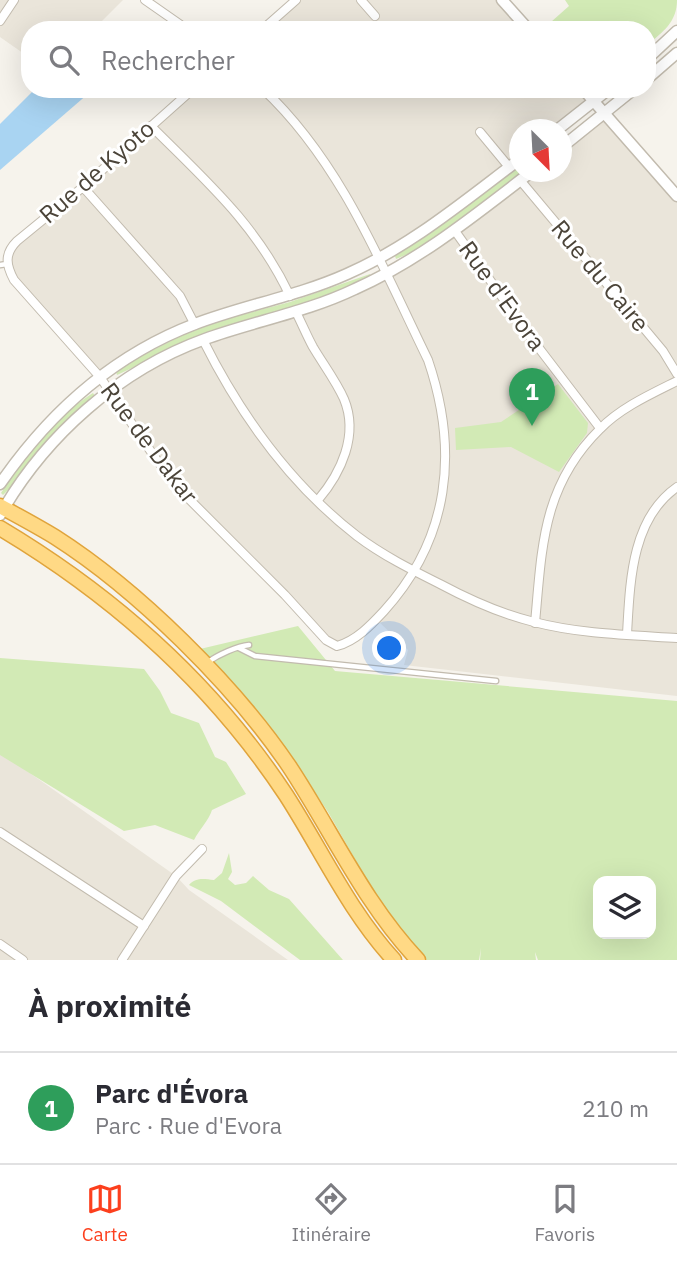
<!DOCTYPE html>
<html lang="fr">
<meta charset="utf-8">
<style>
body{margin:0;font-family:"IBM Plex Sans",sans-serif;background:#f2f2f3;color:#2b2b33}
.controls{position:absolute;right:21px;bottom:21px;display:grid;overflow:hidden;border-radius:14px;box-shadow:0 7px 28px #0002}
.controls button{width:63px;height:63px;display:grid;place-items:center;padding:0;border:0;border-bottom:2px solid #e1e1e2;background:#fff;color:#2b2b33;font:35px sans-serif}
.compass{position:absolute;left:509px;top:119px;width:63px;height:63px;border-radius:50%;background:#fff;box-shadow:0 7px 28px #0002;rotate:156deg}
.you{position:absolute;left:390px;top:649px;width:24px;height:24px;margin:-18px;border:5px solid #fff;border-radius:50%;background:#1a73e8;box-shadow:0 0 0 10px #1a73e833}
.badge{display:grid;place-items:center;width:46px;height:46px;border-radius:50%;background:#fc3f1d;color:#fff;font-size:23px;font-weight:700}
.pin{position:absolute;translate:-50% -58px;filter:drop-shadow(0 2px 4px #0008)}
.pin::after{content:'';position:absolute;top:37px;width:24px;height:21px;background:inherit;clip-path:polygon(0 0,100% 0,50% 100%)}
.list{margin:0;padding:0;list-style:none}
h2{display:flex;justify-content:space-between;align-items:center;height:91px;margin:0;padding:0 28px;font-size:30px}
h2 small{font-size:23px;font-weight:400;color:#7c7c81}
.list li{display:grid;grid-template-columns:46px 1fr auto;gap:21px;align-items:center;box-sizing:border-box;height:112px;padding:0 28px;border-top:2px solid #e1e1e2}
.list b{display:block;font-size:26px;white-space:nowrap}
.list p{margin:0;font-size:23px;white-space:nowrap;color:#7c7c81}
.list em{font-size:23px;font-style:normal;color:#7c7c81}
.icon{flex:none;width:38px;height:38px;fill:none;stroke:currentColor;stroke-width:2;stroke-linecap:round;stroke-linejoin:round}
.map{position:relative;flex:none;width:677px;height:960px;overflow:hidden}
.search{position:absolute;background:#fff;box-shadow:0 7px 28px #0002;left:21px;right:21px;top:21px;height:77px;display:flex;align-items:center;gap:18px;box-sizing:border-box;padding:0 24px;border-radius:28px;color:#7c7c81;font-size:26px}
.sheet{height:203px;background:#fff}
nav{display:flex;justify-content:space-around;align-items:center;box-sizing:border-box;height:98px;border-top:2px solid #e1e1e2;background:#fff;font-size:19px;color:#7c7c81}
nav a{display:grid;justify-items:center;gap:4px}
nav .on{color:#fc3f1d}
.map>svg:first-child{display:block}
.residential{fill:#eae5da}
.green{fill:#d2eab5;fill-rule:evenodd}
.water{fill:#a9d4f2}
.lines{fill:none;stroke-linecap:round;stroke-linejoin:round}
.service-casing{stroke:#c2bbae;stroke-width:7}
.minor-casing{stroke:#c2bbae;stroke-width:10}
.tertiary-casing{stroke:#c2bbae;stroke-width:13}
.trunk-casing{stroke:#e0a43c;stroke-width:17}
.service{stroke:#fff;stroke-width:4.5}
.minor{stroke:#fff;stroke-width:8}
.tertiary{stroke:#fff;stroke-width:10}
.trunk{stroke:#ffd985;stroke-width:14}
.labels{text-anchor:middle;stroke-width:6;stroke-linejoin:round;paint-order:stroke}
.street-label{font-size:24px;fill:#4b4439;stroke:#fff}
</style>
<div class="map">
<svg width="677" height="960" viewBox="0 0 677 960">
<rect width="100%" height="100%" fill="#f6f3ec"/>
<g class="residential">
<polygon points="0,0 123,0 93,30 30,30 30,58 0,37"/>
<polygon points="296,0 502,0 529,30 262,30"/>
<polygon points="193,89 583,89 594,101 557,129 520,130 519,159 379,260 195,325 100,377 14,280 9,249"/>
<polygon points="604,113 677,196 677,696 404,665 408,650 376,619 337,646 187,497 109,390 162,358 372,282 531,172 562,172 562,147"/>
<polygon points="0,752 176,876 189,890 288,960 0,960"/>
</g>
<g class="green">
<path d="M565,0H677C677,22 663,32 647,45V30H542L569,6Z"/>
<path d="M519,165L520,172H522C483,202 443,241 396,259L395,256L438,228Z"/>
<polygon points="370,274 370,277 320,299 205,334 117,375 116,372 137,358 189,332 215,322 290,302"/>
<polygon points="558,384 588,423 587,433 559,472 511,447 456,450 455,428 501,422"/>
<path d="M93,393L95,396L75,413L14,484L3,495L1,493C26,456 54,417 93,393Z"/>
<path d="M298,626L335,671L677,701V960H538L535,952L536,960H480L481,948L479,960H427L409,944L368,882L328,812L277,736L200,649ZM598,881H651V934H598Z"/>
<path d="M0,658L144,669L160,691L171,713L199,723L215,757L226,762L246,794L212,810C209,820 199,830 194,840L155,825L124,831L0,755Z"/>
<path d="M229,853L232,872L228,879L235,885L246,883L253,876L269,890L289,899L343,960H300L221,901L189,885C196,877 204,879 214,880L222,873Z"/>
</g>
<polygon class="water" points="35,89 90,89 89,93 0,170 0,124"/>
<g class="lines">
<g class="service-casing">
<g id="service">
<polyline points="0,265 7,264"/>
<polyline points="239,648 255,656 496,681"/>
<path d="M208,662C218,655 237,646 249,645"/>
</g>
</g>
<g class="minor-casing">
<g id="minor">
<polyline points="145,0 188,30"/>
<polyline points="361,0 375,16"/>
<polyline points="0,21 14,0"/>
<polyline points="262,30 296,0"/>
<path d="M193,89L83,187L17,241C4,254 6,265 14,280L100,377L156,459L187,497L285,595L326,640L337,646C356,641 371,625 384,611C450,538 459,451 428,360C382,266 341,162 263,89"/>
<path d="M151,126C206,181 256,224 290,296"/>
<polyline points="480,132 509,167"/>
<polyline points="520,180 663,351 677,374"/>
<polyline points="83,187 180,296 195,325"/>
<polyline points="455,231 532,339 600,428"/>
<path d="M296,312C302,324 307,336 313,347C323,364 336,381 344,399C359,435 341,473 318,500"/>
<path d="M203,340C240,414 291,485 357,536C382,555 412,570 440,584C470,600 501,614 534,622C580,634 629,635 677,638"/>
<path d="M535,623C542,548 542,486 600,429C620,408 651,394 677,381"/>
<path d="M627,634C630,583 631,519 677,487"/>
<polyline points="0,832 144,926"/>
<polyline points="0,944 23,960"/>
<polyline points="122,960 176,876 202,849"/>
</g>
</g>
<g class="tertiary-casing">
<g id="tertiary">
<polyline points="502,0 529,30"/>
<polyline points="647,59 677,31"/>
<polyline points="647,79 677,53"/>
<polyline points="583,89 677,196"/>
<polyline points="557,130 609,89"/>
<polyline points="562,147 634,89"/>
<path d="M0,484C49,413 114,355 195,324C245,305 298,296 347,274C411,246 464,201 520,159"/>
<path d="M0,515C45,436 119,370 205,339C255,321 307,312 355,289C420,260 475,215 531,172"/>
</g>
</g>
<g class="trunk-casing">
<g id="trunk">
<path d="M0,506C18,516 37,526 55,537C138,590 234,685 289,766C332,831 364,903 418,960"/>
<path d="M0,528C114,596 212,683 286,795C322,851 349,911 394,960"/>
</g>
</g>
<use href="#service" class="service"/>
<use href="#minor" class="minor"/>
<use href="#tertiary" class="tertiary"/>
<use href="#trunk" class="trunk"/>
</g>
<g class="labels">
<g class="street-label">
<text transform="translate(97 172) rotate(-41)" y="8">Rue de Kyoto</text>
<text transform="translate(600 276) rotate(50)" y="8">Rue du Caire</text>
<text transform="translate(502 296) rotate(54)" y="8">Rue d'Evora</text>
<text transform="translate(149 443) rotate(53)" y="8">Rue de Dakar</text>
</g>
</g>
</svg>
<div class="controls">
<button><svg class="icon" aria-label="layers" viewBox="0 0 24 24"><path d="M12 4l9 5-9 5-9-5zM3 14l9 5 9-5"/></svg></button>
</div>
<svg class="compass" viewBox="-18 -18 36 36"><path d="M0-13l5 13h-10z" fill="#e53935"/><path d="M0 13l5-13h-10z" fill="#7c7c81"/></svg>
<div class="you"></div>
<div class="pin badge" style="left:532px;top:426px;background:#2e9e5b">1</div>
<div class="search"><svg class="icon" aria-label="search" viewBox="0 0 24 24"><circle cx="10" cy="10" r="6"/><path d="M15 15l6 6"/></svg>Rechercher</div>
</div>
<section class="sheet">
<h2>À proximité<small></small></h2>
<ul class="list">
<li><span class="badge" style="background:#2e9e5b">1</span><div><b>Parc d'Évora</b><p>Parc · Rue d'Evora</p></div><em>210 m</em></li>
</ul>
</section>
<nav>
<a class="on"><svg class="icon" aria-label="map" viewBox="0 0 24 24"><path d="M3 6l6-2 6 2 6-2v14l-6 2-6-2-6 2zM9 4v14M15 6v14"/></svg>Carte</a>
<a><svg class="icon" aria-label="directions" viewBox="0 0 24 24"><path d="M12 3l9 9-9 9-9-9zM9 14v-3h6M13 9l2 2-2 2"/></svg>Itinéraire</a>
<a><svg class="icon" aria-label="saved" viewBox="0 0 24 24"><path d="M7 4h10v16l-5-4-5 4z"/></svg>Favoris</a>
</nav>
